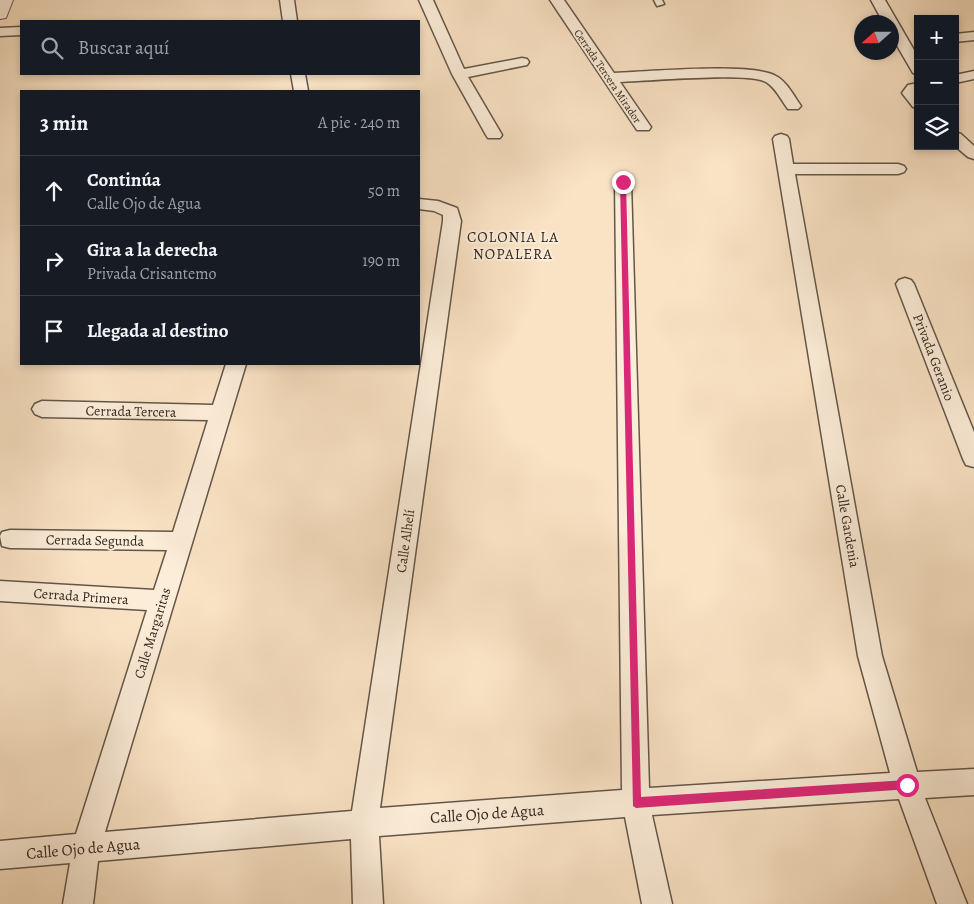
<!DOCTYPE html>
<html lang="es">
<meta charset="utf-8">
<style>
body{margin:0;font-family:Alegreya,serif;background:#242831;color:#f1f3f6}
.controls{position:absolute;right:15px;top:15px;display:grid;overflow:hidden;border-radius:0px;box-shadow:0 2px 8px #0003}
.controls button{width:45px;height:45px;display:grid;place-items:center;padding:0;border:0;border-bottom:1px solid #363941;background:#171b24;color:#f1f3f6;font:25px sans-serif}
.compass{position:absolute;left:854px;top:15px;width:45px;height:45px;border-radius:50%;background:#171b24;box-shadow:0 2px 8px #0003;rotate:249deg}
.stop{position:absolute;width:15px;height:15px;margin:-11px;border:4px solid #db2777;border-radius:50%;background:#fff}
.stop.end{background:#db2777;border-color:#fff;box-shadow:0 1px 5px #0008}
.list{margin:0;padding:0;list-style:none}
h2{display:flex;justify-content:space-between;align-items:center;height:65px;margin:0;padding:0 20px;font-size:21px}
h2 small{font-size:16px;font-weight:400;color:#9ea1a6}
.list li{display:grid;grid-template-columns:32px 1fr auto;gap:15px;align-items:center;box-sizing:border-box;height:70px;padding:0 20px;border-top:1px solid #363941}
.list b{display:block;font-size:19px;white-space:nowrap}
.list p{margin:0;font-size:16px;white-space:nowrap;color:#9ea1a6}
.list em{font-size:16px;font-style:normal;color:#9ea1a6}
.icon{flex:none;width:28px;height:28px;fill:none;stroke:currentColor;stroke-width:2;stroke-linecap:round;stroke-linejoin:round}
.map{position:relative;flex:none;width:974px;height:904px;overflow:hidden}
.search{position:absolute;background:#171b24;box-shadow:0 2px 8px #0003;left:20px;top:20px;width:400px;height:55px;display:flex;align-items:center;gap:12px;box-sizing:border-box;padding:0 18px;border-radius:0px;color:#9ea1a6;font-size:19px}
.panel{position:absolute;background:#171b24;box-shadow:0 2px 8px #0003;left:20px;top:90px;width:400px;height:275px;border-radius:0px}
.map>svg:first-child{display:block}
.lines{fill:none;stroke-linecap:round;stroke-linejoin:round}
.service-casing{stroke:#645649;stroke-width:3}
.minor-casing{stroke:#645649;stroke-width:3}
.tertiary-casing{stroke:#645649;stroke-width:2}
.service{fill:#fcedd9;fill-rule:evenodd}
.minor{fill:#fcedd9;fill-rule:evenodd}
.tertiary{fill:#fcedd9;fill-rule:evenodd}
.route{fill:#db2777}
.labels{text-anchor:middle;stroke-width:4;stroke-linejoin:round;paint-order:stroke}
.far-street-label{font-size:11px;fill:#322720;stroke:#fcedd9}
.street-label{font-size:14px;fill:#322720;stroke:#fcedd9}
.neighbourhood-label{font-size:15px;letter-spacing:1px;fill:#322720;stroke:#fcedd9}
.near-street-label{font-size:16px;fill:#322720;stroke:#fcedd9}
</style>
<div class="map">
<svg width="974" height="904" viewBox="0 0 974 904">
<rect width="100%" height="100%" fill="#fae3c5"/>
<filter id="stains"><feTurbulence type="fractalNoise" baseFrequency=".004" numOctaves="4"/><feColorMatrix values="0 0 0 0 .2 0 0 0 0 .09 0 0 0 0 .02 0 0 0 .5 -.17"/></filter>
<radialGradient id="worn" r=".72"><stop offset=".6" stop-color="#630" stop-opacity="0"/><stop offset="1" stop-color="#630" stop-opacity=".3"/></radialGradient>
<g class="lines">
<g class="service-casing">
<polygon id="service" points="654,0 662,0 664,4 657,6"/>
</g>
<g class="minor-casing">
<g id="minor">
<polygon points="280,0 294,0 297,21 283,21"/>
<polygon points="419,0 433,0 464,69 522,58 527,59 529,62 527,65 522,66 468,77 502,135 500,138 488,138 486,135 452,74"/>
<path d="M550,0H564L614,73C647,72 752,62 776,76C787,82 794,96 801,106L798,109H788C781,100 776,88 766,82C749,72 646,81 620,82L651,127L649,130H637Z"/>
<polygon points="871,0 885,0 918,57 918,74 913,73 892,37 892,22 883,22"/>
<polygon points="21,27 21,35 0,36 0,28"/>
<polygon points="974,32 974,40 955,42 955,34"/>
<polygon points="974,71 974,79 955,83 955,75"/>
<polygon points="291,74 305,74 308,91 294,91"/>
<polygon points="918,83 918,108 913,107 902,93 908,85"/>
<polygon points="955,132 961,134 974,146 974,159 968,157 955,146"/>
<polygon points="781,134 787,136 789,139 793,164 898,164 904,166 906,169 904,172 898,174 795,174 882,656 917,772 974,769 974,795 925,798 967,904 937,904 899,799 652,815 672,904 642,904 625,817 379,836 383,904 353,904 351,839 98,861 93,904 63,904 70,863 0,869 0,841 76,834 147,610 0,601 0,581 154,590 167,550 10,548 2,546 0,536 2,532 10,530 173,532 208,420 42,417 35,414 32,409 35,404 42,401 213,405 226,364 246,364 105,832 352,811 443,221 443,215 434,211 419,209 419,199 438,201 457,208 461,221 380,808 622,790 615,182 617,178 629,178 631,182 649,788 890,773 858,656 773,139 775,136"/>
<polygon points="905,278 911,280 914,284 974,432 974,467 966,465 963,459 896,284 899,280"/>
</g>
</g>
<g class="tertiary-casing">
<polygon id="tertiary" points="0,0 13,0 6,18 0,19"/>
</g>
<use href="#service" class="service"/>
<use href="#minor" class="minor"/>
<use href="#tertiary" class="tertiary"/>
</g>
<polygon class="route" points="623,180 626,182 641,797 907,780 910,782 912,785 910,789 636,808 633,806 620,182"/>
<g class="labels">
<g class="far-street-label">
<text transform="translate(608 76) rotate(56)" y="4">Cerrada Tercera Mirador</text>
</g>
<g class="street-label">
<text transform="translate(934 357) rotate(69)" y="5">Privada Geranio</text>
<text transform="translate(131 411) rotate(1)" y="5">Cerrada Tercera</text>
<text transform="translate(848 526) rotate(80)" y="5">Calle Gardenia</text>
<text transform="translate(95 540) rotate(1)" y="5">Cerrada Segunda</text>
<text transform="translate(405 541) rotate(-82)" y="5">Calle Alhelí</text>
<text transform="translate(81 596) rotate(4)" y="5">Cerrada Primera</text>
<text transform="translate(152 633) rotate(-73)" y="5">Calle Margaritas</text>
</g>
<g class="neighbourhood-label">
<text x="513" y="242">COLONIA LA<tspan x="513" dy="17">NOPALERA</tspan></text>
</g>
<g class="near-street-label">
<text transform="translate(487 813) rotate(-4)" y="6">Calle Ojo de Agua</text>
<text transform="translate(83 848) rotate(-5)" y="6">Calle Ojo de Agua</text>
</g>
</g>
<rect width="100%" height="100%" filter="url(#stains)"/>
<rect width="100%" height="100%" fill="url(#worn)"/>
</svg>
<div class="controls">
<button>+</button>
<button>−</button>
<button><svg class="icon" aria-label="layers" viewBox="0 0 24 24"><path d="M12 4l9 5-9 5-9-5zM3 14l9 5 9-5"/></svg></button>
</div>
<svg class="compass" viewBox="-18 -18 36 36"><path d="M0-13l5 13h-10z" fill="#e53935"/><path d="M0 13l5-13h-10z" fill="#9ea1a6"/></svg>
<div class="stop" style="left:907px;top:785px"></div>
<div class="stop end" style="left:623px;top:182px"></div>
<div class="search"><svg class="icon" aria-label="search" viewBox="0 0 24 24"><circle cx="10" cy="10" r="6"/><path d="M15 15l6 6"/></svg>Buscar aquí</div>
<section class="panel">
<h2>3 min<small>A pie · 240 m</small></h2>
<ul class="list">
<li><svg class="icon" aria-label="ahead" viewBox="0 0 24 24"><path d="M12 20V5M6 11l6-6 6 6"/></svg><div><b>Continúa</b><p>Calle Ojo de Agua</p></div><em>50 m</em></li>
<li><svg class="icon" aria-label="right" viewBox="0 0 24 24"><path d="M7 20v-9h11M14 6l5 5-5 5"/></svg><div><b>Gira a la derecha</b><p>Privada Crisantemo</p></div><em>190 m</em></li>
<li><svg class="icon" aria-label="arrive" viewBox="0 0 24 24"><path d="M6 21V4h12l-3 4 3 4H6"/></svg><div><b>Llegada al destino</b></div></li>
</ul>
</section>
</div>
